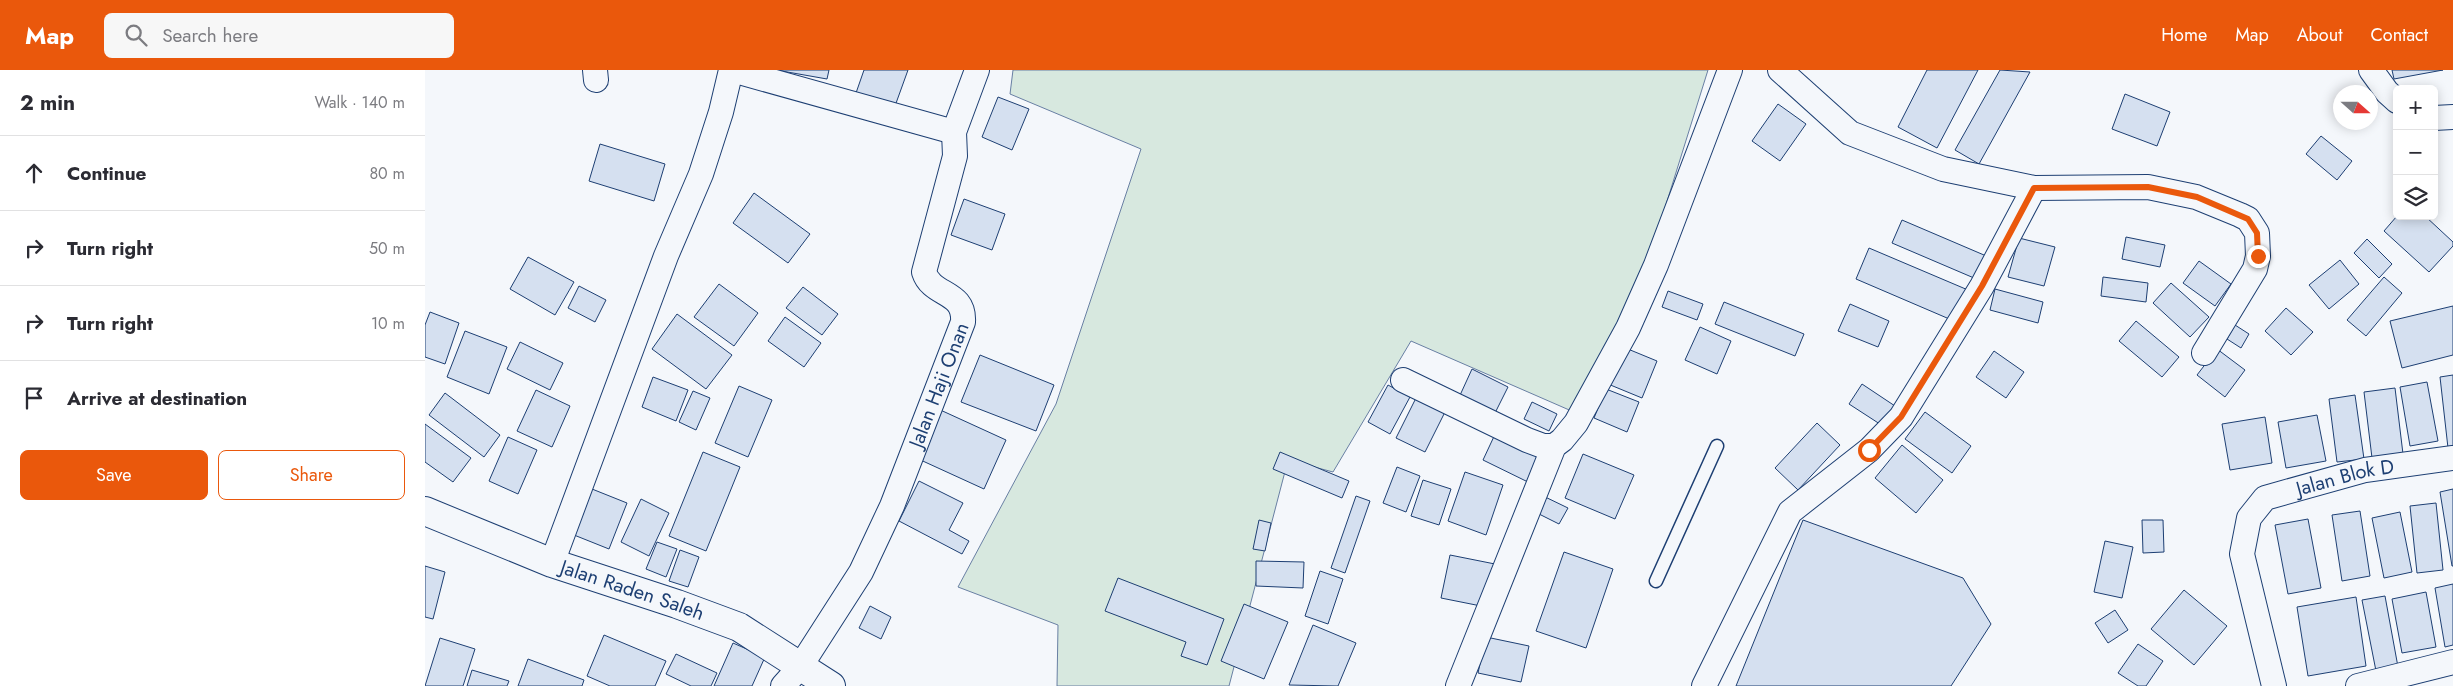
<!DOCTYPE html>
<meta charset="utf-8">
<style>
body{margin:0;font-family:Jost,sans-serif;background:#f7f7f7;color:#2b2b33}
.controls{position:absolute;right:15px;top:15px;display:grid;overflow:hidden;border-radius:8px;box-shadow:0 2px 12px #0003}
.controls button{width:45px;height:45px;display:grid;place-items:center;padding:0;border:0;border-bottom:1px solid #e1e1e2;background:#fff;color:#2b2b33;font:25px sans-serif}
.compass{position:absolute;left:1908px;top:15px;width:45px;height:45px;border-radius:50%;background:#fff;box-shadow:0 2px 12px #0003;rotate:111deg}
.stop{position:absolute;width:15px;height:15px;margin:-11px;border:4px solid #ea580c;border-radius:50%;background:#fff}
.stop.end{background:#ea580c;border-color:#fff;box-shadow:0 1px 5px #0008}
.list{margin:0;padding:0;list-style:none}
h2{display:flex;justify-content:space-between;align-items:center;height:65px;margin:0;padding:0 20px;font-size:21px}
h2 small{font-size:16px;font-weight:400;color:#7c7c81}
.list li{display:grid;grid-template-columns:32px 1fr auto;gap:15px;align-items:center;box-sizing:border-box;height:75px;padding:0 20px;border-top:1px solid #e1e1e2}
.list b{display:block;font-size:19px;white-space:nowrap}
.list em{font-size:16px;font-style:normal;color:#7c7c81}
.actions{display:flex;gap:10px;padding:15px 20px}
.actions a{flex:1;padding:11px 0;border:1px solid #ea580c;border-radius:8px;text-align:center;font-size:18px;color:#ea580c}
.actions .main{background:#ea580c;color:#fff}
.icon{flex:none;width:28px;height:28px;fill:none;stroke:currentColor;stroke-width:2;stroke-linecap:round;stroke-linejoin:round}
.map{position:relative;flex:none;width:2028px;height:616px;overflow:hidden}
header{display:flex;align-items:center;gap:30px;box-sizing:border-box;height:70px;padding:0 25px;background:#ea580c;color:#fff}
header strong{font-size:24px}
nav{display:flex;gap:28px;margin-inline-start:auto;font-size:18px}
.search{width:350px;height:45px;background:#f7f7f7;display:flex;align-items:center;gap:12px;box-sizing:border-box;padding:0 18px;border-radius:8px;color:#7c7c81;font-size:19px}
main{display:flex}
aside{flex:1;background:#fff}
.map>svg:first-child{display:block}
.green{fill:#d7e8df;stroke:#687fa3}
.building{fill:#d5e0f0;stroke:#1d3f73}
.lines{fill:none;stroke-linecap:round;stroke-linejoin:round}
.lane-casing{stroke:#1d3f73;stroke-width:15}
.street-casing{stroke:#1d3f73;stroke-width:26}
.secondary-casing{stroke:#1d3f73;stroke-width:30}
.lane{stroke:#f4f7fb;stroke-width:12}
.street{stroke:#f4f7fb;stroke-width:24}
.secondary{stroke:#f4f7fb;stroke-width:28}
.route{stroke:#ea580c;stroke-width:6}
.labels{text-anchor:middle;stroke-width:4;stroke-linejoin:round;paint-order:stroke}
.street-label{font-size:20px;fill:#1d3f73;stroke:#f4f7fb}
</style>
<header>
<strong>Map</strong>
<div class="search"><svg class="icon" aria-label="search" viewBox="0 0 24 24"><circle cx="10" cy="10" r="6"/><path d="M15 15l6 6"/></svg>Search here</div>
<nav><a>Home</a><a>Map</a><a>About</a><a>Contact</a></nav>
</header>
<main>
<aside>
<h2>2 min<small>Walk · 140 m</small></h2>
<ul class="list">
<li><svg class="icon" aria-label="ahead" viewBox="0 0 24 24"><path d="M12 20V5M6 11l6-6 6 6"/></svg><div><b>Continue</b></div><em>80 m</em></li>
<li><svg class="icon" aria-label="right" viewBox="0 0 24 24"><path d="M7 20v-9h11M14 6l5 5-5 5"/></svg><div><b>Turn right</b></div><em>50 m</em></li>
<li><svg class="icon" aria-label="right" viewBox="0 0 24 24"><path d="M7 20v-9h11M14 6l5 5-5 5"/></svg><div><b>Turn right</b></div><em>10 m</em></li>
<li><svg class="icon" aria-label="arrive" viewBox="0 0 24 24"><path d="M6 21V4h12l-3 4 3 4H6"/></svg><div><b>Arrive at destination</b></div></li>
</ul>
<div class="actions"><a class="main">Save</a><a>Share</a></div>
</aside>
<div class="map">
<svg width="2028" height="616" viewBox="0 0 2028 616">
<rect width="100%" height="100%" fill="#f4f7fb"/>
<polygon class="green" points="588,0 1283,0 1214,221 1158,346 986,271 908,402 863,390 804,616 632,616 633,555 533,517 631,334 716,79 585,24"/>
<g class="building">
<polygon points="351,0 404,0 402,9"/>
<polygon points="439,0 483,0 470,36 431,23"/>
<polygon points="1502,0 1553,0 1512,78 1473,57"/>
<polygon points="1575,0 1605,2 1554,94 1530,80"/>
<polygon points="1967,0 2018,0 1969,9"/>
<polygon points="1700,24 1745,42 1732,76 1687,59"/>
<polygon points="573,27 604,39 587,80 557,67"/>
<polygon points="1353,34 1381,54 1355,91 1327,71"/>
<polygon points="1896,66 1927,91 1912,110 1881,84"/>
<polygon points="175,74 240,94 229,131 164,111"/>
<polygon points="329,123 385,164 363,193 308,153"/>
<polygon points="539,129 580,144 567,180 526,165"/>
<polygon points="1972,146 2000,146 2028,172 2028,176 2004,202 1959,161"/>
<polygon points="1477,150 1566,188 1556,211 1467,173"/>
<polygon points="1701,167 1740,175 1735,197 1697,189"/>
<polygon points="1594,168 1630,177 1619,216 1583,207"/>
<polygon points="1942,169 1967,194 1954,208 1929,183"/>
<polygon points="1444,178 1543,220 1529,251 1431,209"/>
<polygon points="103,187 149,212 130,245 85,219"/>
<polygon points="1915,190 1934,214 1904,239 1884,215"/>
<polygon points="1774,191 1806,214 1790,236 1758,213"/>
<polygon points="1678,207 1723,213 1721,232 1676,226"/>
<polygon points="1959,207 1977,223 1941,266 1922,250"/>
<polygon points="1746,213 1784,247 1765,267 1728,233"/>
<polygon points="294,214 333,243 309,276 269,247"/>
<polygon points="154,216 181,230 170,252 143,238"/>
<polygon points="378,217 413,244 397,265 361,238"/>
<polygon points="1570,219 1618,232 1613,253 1565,240"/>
<polygon points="1243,221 1278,234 1272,250 1237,237"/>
<polygon points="1299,232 1379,264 1370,286 1290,254"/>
<polygon points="1425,234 1464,251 1453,277 1413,261"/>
<polygon points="2028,236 2028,285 1977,298 1965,251"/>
<polygon points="1861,238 1888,262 1866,285 1840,261"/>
<polygon points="5,242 34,253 20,294 0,287 0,255"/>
<polygon points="252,244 307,285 281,319 227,279"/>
<polygon points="360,247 396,273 379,297 343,271"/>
<polygon points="1711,251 1754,287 1737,307 1694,271"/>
<polygon points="1810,255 1824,264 1816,278 1802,269"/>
<polygon points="1275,257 1306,271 1292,304 1260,290"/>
<polygon points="40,261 82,277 64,324 22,307"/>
<polygon points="95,272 138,293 125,320 82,299"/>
<polygon points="1198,277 1232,291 1217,328 1183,314"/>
<polygon points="1792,279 1820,300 1800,327 1772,305"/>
<polygon points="1569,281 1599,302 1581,328 1551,307"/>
<polygon points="555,285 629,315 611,361 536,332"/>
<polygon points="1047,299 1083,317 1066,351 1031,334"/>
<polygon points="2028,305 2028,377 2023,378 2015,307"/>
<polygon points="228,307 263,320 251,351 217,337"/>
<polygon points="2002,312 2013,371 1985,376 1975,317"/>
<polygon points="1437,314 1473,338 1461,358 1424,334"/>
<polygon points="963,315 985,327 965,364 943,352"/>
<polygon points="314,316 347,330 323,387 290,373"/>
<polygon points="1970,318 1978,384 1947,388 1939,322"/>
<polygon points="1181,319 1214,332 1202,362 1169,348"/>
<polygon points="111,320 145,336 127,377 92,361"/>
<polygon points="268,321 285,328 271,360 254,352"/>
<polygon points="994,322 1023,336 1000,382 971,368"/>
<polygon points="20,323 75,365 59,387 4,345"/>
<polygon points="1930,325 1939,389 1912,392 1904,329"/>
<polygon points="1107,332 1132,344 1124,361 1099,349"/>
<polygon points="511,338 581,370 559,419 489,387"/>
<polygon points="1500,342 1546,376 1527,403 1480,369"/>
<polygon points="1892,345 1901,391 1861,398 1853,352"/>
<polygon points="1840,347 1847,393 1805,400 1797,354"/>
<polygon points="1392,353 1415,375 1373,420 1350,398"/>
<polygon points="0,354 46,388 28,412 0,392"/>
<polygon points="1072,360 1119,382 1105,413 1058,390"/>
<polygon points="83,367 112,380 93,424 64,411"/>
<polygon points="1477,375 1518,410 1491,443 1450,408"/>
<polygon points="278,382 315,397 281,481 244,466"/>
<polygon points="855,382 924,411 917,428 848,399"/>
<polygon points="1158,384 1209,405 1190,449 1140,428"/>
<polygon points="972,397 995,406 981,442 958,433"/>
<polygon points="1040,402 1078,415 1061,465 1023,451"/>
<polygon points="998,410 1026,419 1014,455 986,446"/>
<polygon points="494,411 538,433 524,460 544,471 537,484 474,451"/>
<polygon points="162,417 202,433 184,479 144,463"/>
<polygon points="2028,419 2028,496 2027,496 2015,422"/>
<polygon points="1114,424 1143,438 1134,454 1106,440"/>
<polygon points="931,426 945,431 920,503 906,498"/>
<polygon points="216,429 244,443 224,486 196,472"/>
<polygon points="2011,433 2018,500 1992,503 1985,436"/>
<polygon points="1935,441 1945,506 1917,511 1907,445"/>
<polygon points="1975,442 1987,502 1959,508 1947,448"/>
<polygon points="1883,449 1896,518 1863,524 1850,455"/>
<polygon points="834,450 846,453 840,481 828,479"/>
<polygon points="1378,450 1538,508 1566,554 1526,616 1311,616"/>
<polygon points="1717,450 1738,450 1739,482 1718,483"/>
<polygon points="1680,471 1708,477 1697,528 1669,522"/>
<polygon points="232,472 252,479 241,507 221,499"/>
<polygon points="255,480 274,487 263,517 244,511"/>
<polygon points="1139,482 1188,499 1161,578 1111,561"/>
<polygon points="1025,485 1070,494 1061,537 1016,528"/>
<polygon points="831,491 879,492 878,518 831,516"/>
<polygon points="0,496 20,502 8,549 0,547"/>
<polygon points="895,501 918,509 903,554 880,546"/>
<polygon points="693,508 799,549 782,595 756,586 761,572 680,541"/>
<polygon points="2028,514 2028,575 2020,577 2010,518"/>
<polygon points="1759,520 1802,556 1769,595 1726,559"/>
<polygon points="2001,522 2011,577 1977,583 1967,529"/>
<polygon points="1960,526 1973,597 1951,601 1937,530"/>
<polygon points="1931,527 1941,596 1883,606 1872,537"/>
<polygon points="819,534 863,552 839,609 796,591"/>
<polygon points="445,536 466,547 456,569 434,558"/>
<polygon points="1690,540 1703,560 1683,573 1670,553"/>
<polygon points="888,555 931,573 913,616 864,615"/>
<polygon points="179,565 241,591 230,616 185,616 162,606"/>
<polygon points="1061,567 1104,576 1096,612 1053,603"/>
<polygon points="15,568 50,579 38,616 0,616"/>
<polygon points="308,573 340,587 327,616 289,616"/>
<polygon points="1713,574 1738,591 1721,616 1713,616 1693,603"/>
<polygon points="251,584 292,603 286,616 266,616 241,604"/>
<polygon points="103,589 159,610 157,616 93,616"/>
<polygon points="47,600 84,611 82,616 42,616"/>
</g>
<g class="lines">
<g class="lane-casing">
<polyline id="lane" points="1231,511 1292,376"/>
</g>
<g class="street-casing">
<g id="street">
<polyline points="170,0 171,10"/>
<polyline points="307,0 529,62"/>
<polyline points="1355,0 1425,63 1518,99 1609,118 1723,117 1771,127 1815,145 1823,149 1832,163 1833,186 1830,199 1779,283"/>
<polyline points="1946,0 1962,22 1972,31"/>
<polyline points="2009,48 2028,47"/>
<polyline points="978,310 1102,370 1118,376 1129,376"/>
<polyline points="127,493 241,186 276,104 296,42 306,0"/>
<path id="s1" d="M358,616L375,597L436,502L467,436L538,252C540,220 507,227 499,202L530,86L529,62L552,0"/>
<polyline points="1033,616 1129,376 1137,370 1151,353 1203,258 1231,195 1305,0"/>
<polyline points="1279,616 1365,442 1444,380 1476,347 1557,216 1609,118"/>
<path id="s2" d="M1849,616L1817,484L1824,448L1840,428L1940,400L2028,388"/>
<polyline points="1933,616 2028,592"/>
</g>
</g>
<g class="secondary-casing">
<g id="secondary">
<path id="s3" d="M0,441L127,493L252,534L314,557L406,616"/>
</g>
</g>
<use href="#lane" class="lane"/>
<use href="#street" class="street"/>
<use href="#secondary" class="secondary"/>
</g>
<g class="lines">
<polyline class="route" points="1444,380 1476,347 1557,216 1609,118 1723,117 1772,127 1823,149 1832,163 1833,186"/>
</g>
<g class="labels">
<g class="street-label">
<text dy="7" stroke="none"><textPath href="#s1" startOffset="341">Jalan Haji Onan</textPath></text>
<text dy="7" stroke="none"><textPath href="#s2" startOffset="281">Jalan Blok D</textPath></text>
<text dy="7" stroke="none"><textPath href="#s3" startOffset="222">Jalan Raden Saleh</textPath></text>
</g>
</g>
</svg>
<div class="controls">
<button>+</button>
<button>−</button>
<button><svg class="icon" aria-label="layers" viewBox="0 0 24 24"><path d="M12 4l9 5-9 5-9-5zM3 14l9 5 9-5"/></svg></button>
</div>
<svg class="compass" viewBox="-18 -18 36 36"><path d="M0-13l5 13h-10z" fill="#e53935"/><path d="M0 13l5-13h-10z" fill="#7c7c81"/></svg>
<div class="stop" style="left:1444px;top:380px"></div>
<div class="stop end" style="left:1833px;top:186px"></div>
</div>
</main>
